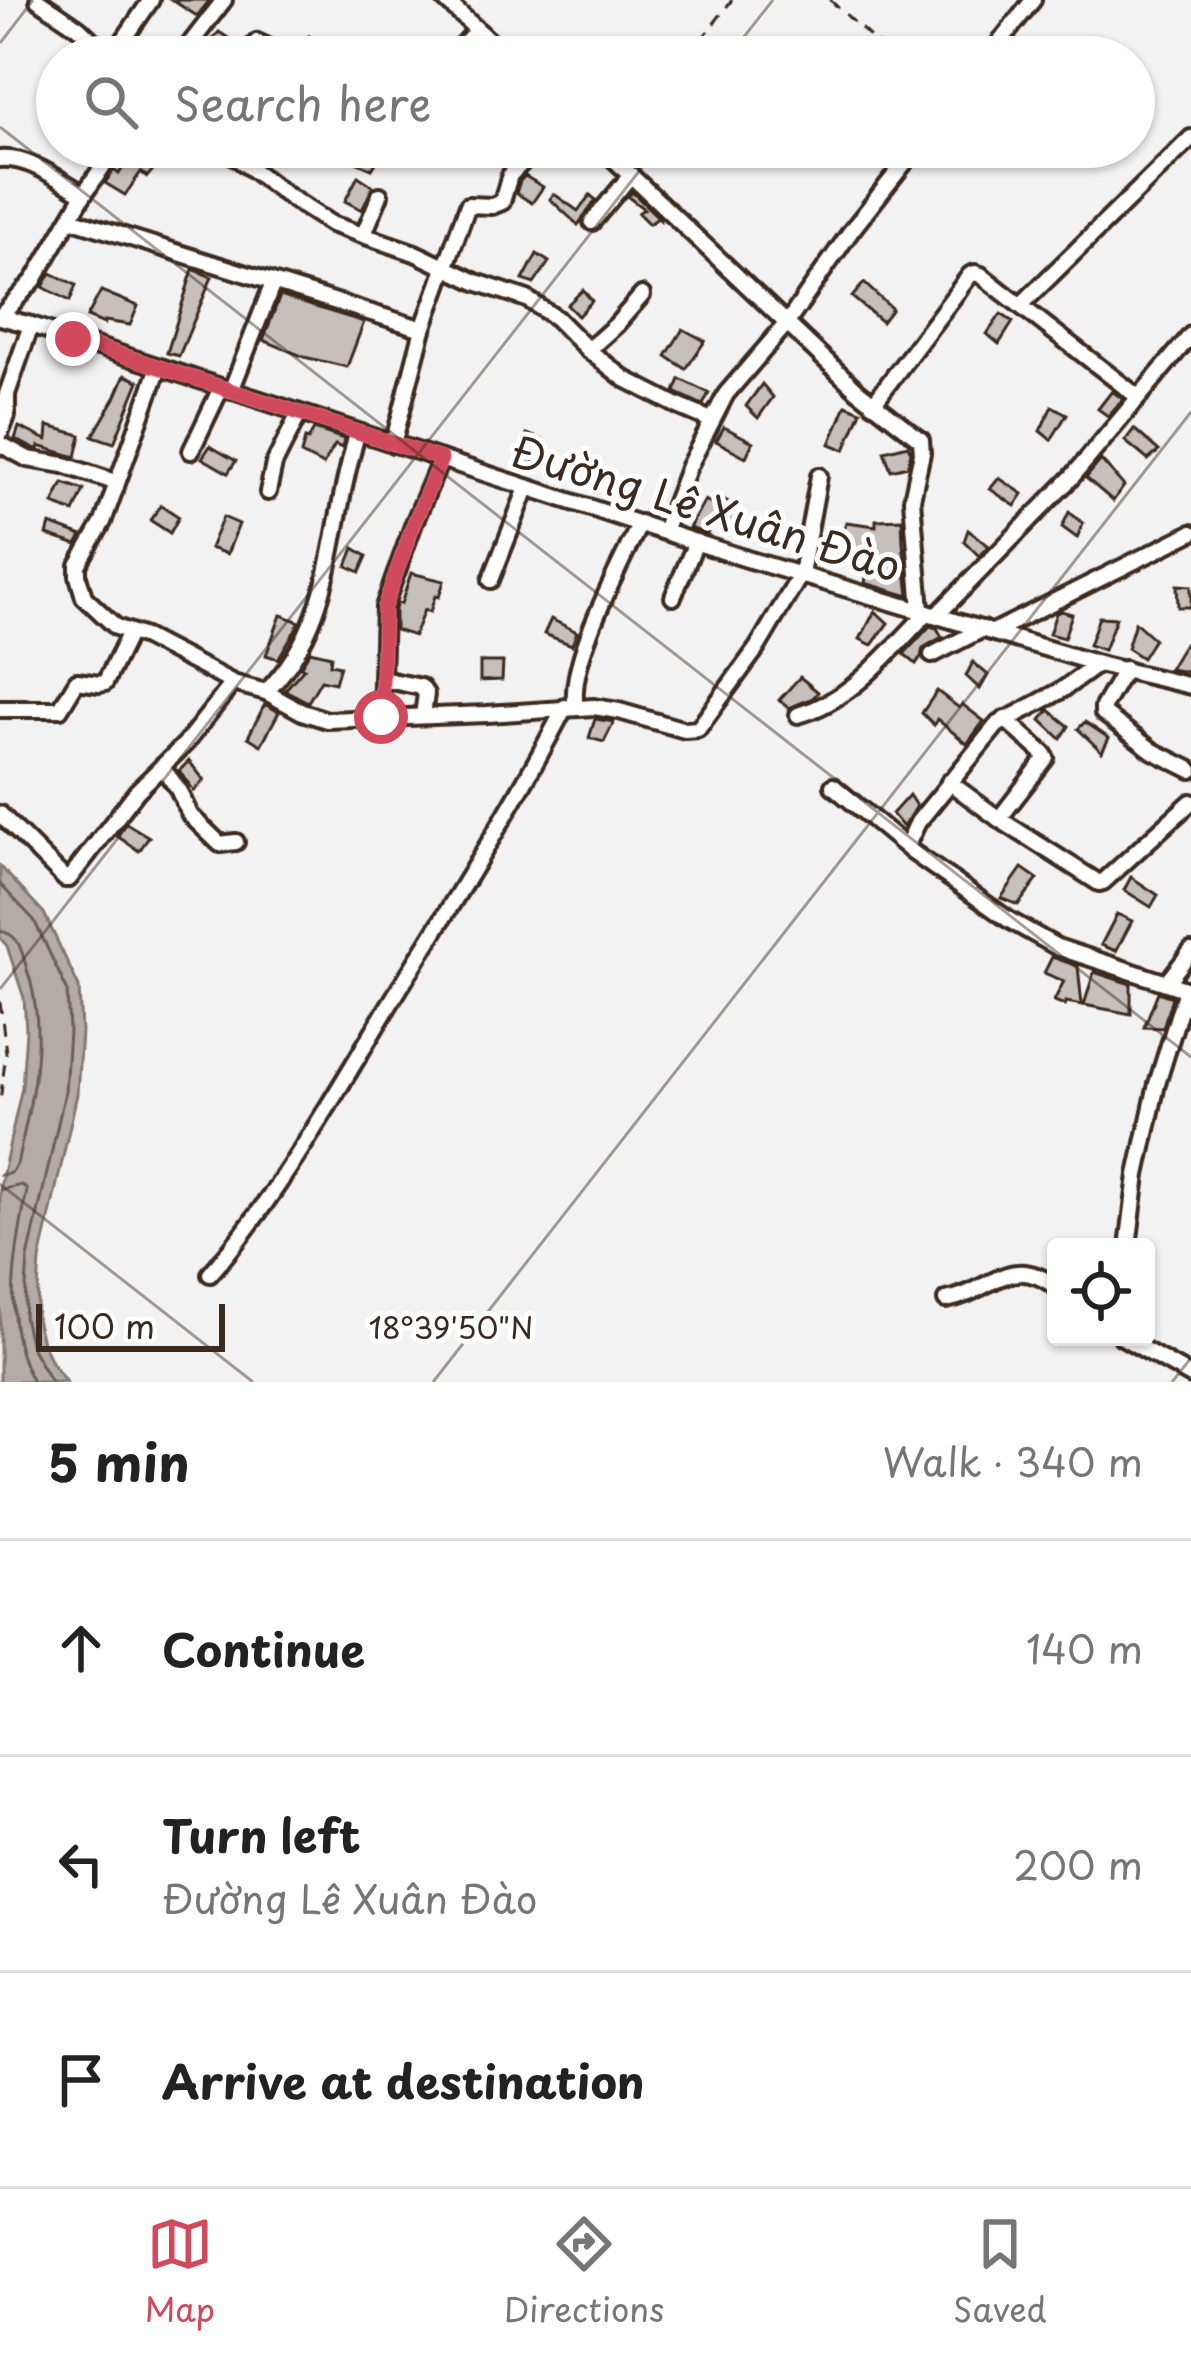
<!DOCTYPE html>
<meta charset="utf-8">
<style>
body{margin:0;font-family:"Playpen Sans",sans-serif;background:#f2f2f2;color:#222}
.controls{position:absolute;right:36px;bottom:36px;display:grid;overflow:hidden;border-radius:12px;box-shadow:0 3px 9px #0004}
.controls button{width:108px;height:108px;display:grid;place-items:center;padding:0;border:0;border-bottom:3px solid #e0e0e0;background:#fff;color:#222;font:60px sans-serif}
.scale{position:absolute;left:36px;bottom:30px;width:189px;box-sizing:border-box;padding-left:12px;border:6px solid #3b2a1e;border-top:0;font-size:33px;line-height:42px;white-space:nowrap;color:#3b2a1e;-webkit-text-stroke:9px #fff;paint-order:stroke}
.stop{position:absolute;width:36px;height:36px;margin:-27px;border:9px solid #d1495b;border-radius:50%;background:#fff}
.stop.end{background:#d1495b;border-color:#fff;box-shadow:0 3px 12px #0008}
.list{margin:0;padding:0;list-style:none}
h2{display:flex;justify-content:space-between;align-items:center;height:156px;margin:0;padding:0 48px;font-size:51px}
h2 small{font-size:39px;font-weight:400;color:#767676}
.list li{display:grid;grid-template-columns:78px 1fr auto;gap:36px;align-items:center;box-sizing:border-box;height:216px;padding:0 48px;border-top:3px solid #e0e0e0}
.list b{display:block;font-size:45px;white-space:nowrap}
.list p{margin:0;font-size:39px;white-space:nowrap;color:#767676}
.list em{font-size:39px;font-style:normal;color:#767676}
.icon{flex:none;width:66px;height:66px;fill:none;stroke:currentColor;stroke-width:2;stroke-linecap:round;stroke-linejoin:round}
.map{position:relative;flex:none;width:1191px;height:1382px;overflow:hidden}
.search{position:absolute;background:#fff;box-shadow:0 3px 9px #0004;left:36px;right:36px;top:36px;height:132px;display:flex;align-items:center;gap:30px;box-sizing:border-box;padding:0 42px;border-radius:66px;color:#767676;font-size:45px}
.sheet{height:804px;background:#fff}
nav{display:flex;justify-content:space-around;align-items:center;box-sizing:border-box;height:168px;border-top:3px solid #e0e0e0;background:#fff;font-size:33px;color:#767676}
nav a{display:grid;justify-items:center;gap:6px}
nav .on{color:#d1495b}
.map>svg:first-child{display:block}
.water{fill:#b2aba7;stroke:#827770;stroke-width:3}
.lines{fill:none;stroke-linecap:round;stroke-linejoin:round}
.shore{stroke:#6b5e55;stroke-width:3}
.building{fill:#c6c0bd;stroke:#3b2a1e;stroke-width:3}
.minor-casing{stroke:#3b2a1e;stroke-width:22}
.path{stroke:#3b2a1e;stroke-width:3;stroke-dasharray:12 9;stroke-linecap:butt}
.minor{stroke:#fff;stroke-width:14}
.route{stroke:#d1495b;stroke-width:15}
.ticks{fill:none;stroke:#3b2a1e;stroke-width:3;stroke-opacity:0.45}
.labels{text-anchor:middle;stroke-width:10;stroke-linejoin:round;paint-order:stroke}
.street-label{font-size:42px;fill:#3b2a1e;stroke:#fff}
.ticks-label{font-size:30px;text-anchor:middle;fill:#3b2a1e;stroke:#fff;stroke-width:10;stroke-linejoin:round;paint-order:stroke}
</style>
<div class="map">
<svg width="1191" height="1382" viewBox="0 0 1191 1382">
<rect width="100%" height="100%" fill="#f3f2f2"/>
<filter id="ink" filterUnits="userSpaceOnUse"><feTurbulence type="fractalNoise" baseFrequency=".00833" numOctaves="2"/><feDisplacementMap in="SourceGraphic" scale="24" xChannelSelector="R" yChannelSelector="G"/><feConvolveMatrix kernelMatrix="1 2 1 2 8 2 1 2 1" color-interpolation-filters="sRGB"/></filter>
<g filter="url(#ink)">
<polygon class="water" points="0,866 44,913 79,987 81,1031 77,1094 40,1260 36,1319 42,1342 51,1362 66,1382 0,1382 0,1187 22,1087 26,1030 24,998 7,946 0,938"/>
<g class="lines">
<g class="shore">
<polyline points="0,884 34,920 67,990 69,1031 65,1092 28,1258 24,1317 31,1347 51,1382"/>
<path d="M0,931C19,934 21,949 26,966C49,1032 32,1097 17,1164L11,1173L0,1175"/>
<path d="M0,1190L22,1185L27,1190C16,1254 0,1323 33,1382"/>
</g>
</g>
<g class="building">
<polygon points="172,0 210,0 197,16"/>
<polygon points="219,32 239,45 232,57 197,57"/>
<polygon points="309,36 324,49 318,57 292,57"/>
<polygon points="135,147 158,164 147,177 141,172 125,195 105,183 114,170 119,174"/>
<polygon points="349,147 377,161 372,169 342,156"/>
<polygon points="358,176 373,186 362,210 345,201"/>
<polygon points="525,176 543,187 532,203 516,193 520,181"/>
<polygon points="632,192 660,219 660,220 658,218 649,224 638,213 644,209 628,197"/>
<polygon points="554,194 578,211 590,195 596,200 578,225 550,199"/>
<polygon points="537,254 549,262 534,284 523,280"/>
<polygon points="193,269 212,277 179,356 167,353"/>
<polygon points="51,273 76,285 70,301 43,287"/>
<polygon points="864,283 892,309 882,322 852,297"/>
<polygon points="583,290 592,301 578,316 567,305"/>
<polygon points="101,291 138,306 130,325 105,321 104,324 87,317"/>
<polygon points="280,296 364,322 347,367 304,357 263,340"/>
<polygon points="1001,314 1013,322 999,344 987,334"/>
<polygon points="683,329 705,341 686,369 666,356"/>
<polygon points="125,375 139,381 114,443 93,436 115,398"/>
<polygon points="680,379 709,393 703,405 675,392"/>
<polygon points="762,384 773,397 758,418 746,406"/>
<polygon points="1112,391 1123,399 1108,416 1098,409"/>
<polygon points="846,405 861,411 845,450 830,444"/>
<polygon points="1052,406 1067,414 1051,440 1040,431"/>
<polygon points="48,426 81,435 76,457 39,446 38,449 32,448 15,439 19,427 47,440"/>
<polygon points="724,427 753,442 746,457 716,441"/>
<polygon points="314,429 344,439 342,448 335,445 323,465 301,454 305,439 308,440"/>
<polygon points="1134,429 1159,451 1148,460 1125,441"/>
<polygon points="527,434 543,440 532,467 517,460"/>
<polygon points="908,445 911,452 908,466 891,470 884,451"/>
<polygon points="210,446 236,461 228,473 202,458"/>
<polygon points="1101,460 1124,486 1113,501 1086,478"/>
<polygon points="999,478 1023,494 1015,506 990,489"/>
<polygon points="63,483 84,490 74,512 53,504"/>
<polygon points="705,500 722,510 725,500 738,508 733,529 712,524 707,534 689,528"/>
<polygon points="161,505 179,517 170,533 150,520"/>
<polygon points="1069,512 1083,523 1077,538 1062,527"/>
<polygon points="223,517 239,524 227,554 210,548"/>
<polygon points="902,519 903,543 909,596 865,583 870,555 837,555 846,522 876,526 876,520"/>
<polygon points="50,524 82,536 77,545 47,535"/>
<polygon points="968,530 989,546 979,556 964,541"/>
<polygon points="354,548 367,556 360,572 347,566"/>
<polygon points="411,573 444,581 439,597 435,596 430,612 424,610 414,636 395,630 395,609 397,603 401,604"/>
<polygon points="1177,585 1191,586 1191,607 1178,607"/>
<polygon points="875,611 888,623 872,645 860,639"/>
<polygon points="1061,611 1072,614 1064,638 1049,634 1056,613"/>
<polygon points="281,615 300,622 278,659 266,655"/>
<polygon points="1099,617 1116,618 1104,650 1089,645"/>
<polygon points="551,619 577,632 572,645 544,634"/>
<polygon points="1135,622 1154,639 1142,658 1127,648"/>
<polygon points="930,626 937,628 942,637 923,648 921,657 916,664 904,654"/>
<polygon points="1184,644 1191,646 1191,665 1188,672 1169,669"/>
<polygon points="310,651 331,656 330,664 340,666 335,683 321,680 308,702 285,690 304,668 300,667"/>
<polygon points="480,662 503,662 502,680 480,681"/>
<polygon points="973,662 988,675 980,689 966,676"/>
<polygon points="800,677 818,692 813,698 789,708 779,700"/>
<polygon points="937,691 959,708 962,704 984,721 967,744 937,719 934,725 922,713"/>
<polygon points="265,704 279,712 261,745 248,737"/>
<polygon points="1049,710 1069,726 1061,739 1041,720"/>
<polygon points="595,719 614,722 604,742 589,738"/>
<polygon points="1085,722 1109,738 1102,752 1078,729"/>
<polygon points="189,761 204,780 194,791 179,771"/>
<polygon points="909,795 916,806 903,827 892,814"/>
<polygon points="126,823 149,837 139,851 117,836"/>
<polygon points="1022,868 1038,879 1018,905 1001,898"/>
<polygon points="1131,877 1158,895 1151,907 1124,890"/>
<polygon points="1117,914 1132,921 1116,951 1101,945"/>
<polygon points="1052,957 1078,966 1082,1005 1066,1002 1065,1005 1054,1001 1064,981 1044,973"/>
<polygon points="1094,972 1131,984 1131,1014 1084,1005"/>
<polygon points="1158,992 1172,997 1163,1028 1144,1027"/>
</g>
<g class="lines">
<g class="minor-casing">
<g id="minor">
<polyline points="38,0 79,28 110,57"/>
<polyline points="445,0 507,57"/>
<polyline points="112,57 151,0"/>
<polyline points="180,57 224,0"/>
<polyline points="243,57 257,42 272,49"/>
<polyline points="451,57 477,30"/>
<polyline points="988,57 1033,0"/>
<polyline points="222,147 289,197 331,224 415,253 476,282 527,299 556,318 588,350 625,379 678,406 711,420"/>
<polyline points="601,147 857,390 921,440 922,453 912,499 921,610"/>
<path d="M0,159C28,156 60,180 84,194"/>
<polyline points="70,219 423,329"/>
<polyline points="592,222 631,175"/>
<polyline points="364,234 380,195"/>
<polyline points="1021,305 1191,138"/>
<polyline points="0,317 31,325 747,559 1098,664 1191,686"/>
<polyline points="0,317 34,280 84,194 116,147"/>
<polyline points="588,350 616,325 642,295"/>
<polyline points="159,367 103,522 78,565 78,576 84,597 116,627 145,637 233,683 266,692 302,712 327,720 487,714 594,707 619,711 685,730 698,729 757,648 801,574 819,476"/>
<polyline points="231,391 273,283"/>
<polyline points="873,404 970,275 975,273 981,275 1138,397"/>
<polyline points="0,434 7,416 7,394 31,325"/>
<polyline points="0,444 28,459 64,465 115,482"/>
<polyline points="393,444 423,329 468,205 492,206 502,202 510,175 538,147"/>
<polyline points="191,451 221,388"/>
<polyline points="268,492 274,464 299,414"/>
<polyline points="664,531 689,466 726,394 787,323 851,231 917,147"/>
<polyline points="491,580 527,488"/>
<polyline points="673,597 696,542"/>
<polyline points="937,615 1072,477 1191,335"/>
<polyline points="993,632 1191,533"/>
<polyline points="932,655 983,629"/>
<polyline points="1098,664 1062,690 997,725 918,822 907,845 911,851 1009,920 1057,947 1191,991"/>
<polyline points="1125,669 1103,707 1103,713 1153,751 1191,770"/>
<polyline points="382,679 421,687 426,694 423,715"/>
<path d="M266,692C322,634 327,572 342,497C346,475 352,454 357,433"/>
<path d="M576,707C566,664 621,564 640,523"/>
<polyline points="0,709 60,709 77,681 99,684 105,683 130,632"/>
<path d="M798,715C853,700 889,651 927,613"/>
<polyline points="381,717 384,607 414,523 441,459"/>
<polyline points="162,767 178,789 190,815 220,844 236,842"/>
<polyline points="949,782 999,819 1099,883 1103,882 1191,802"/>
<polyline points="833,786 909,849"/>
<polyline points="0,814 65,879 69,879 137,791 185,744 233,683"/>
<polyline points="999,819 1046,758 1044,754 1005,719"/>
<polyline points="1167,982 1191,951"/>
<polyline points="1128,1247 1137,1175 1157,1084 1186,990"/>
<path d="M210,1274C279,1195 333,1097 388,1007C449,908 512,810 565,707"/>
<path d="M946,1300C992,1292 1009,1252 1056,1287"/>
<polyline points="1122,1337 1191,1376"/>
</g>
</g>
<g class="path">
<polyline points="830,0 892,57"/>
<polyline points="688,57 732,0"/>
<polyline points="0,1001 6,1053 0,1102"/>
</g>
<use href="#minor" class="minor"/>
</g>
</g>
<g class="lines" filter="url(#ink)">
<polyline class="route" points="73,339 441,459 414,523 384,607 381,717"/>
</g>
<path class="ticks" d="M0,43L33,0M728,57L773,0M0,127L1191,1057M0,989L658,147M0,1184L253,1382M433,1382L1191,412M1172,1382L1191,1358"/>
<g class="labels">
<g class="street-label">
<text transform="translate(706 509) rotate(17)" y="15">Đường Lê Xuân Đào</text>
</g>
</g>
<g class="ticks-label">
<text x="451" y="1339">18°39'50"N</text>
</g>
</svg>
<div class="controls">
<button><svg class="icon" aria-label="locate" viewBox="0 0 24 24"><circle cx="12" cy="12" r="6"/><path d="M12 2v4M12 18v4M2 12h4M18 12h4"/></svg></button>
</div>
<div class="scale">100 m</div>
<div class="stop" style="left:381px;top:717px"></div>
<div class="stop end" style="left:73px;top:339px"></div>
<div class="search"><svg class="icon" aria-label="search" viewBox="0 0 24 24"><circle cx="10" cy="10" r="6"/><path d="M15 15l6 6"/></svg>Search here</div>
</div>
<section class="sheet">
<h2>5 min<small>Walk · 340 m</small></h2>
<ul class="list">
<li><svg class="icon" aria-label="ahead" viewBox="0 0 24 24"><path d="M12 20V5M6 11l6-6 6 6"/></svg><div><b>Continue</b></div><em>140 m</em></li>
<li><svg class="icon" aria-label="left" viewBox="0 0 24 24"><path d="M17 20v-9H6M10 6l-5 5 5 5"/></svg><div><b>Turn left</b><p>Đường Lê Xuân Đào</p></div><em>200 m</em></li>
<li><svg class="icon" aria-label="arrive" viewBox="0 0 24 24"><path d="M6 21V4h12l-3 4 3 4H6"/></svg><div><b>Arrive at destination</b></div></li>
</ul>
</section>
<nav>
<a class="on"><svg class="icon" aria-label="map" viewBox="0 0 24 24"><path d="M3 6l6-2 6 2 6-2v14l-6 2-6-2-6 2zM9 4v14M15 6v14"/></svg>Map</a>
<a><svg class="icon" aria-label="directions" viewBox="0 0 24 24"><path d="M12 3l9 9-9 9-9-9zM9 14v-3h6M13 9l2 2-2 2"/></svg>Directions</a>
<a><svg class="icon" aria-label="saved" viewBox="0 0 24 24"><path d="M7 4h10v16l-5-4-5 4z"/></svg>Saved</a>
</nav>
